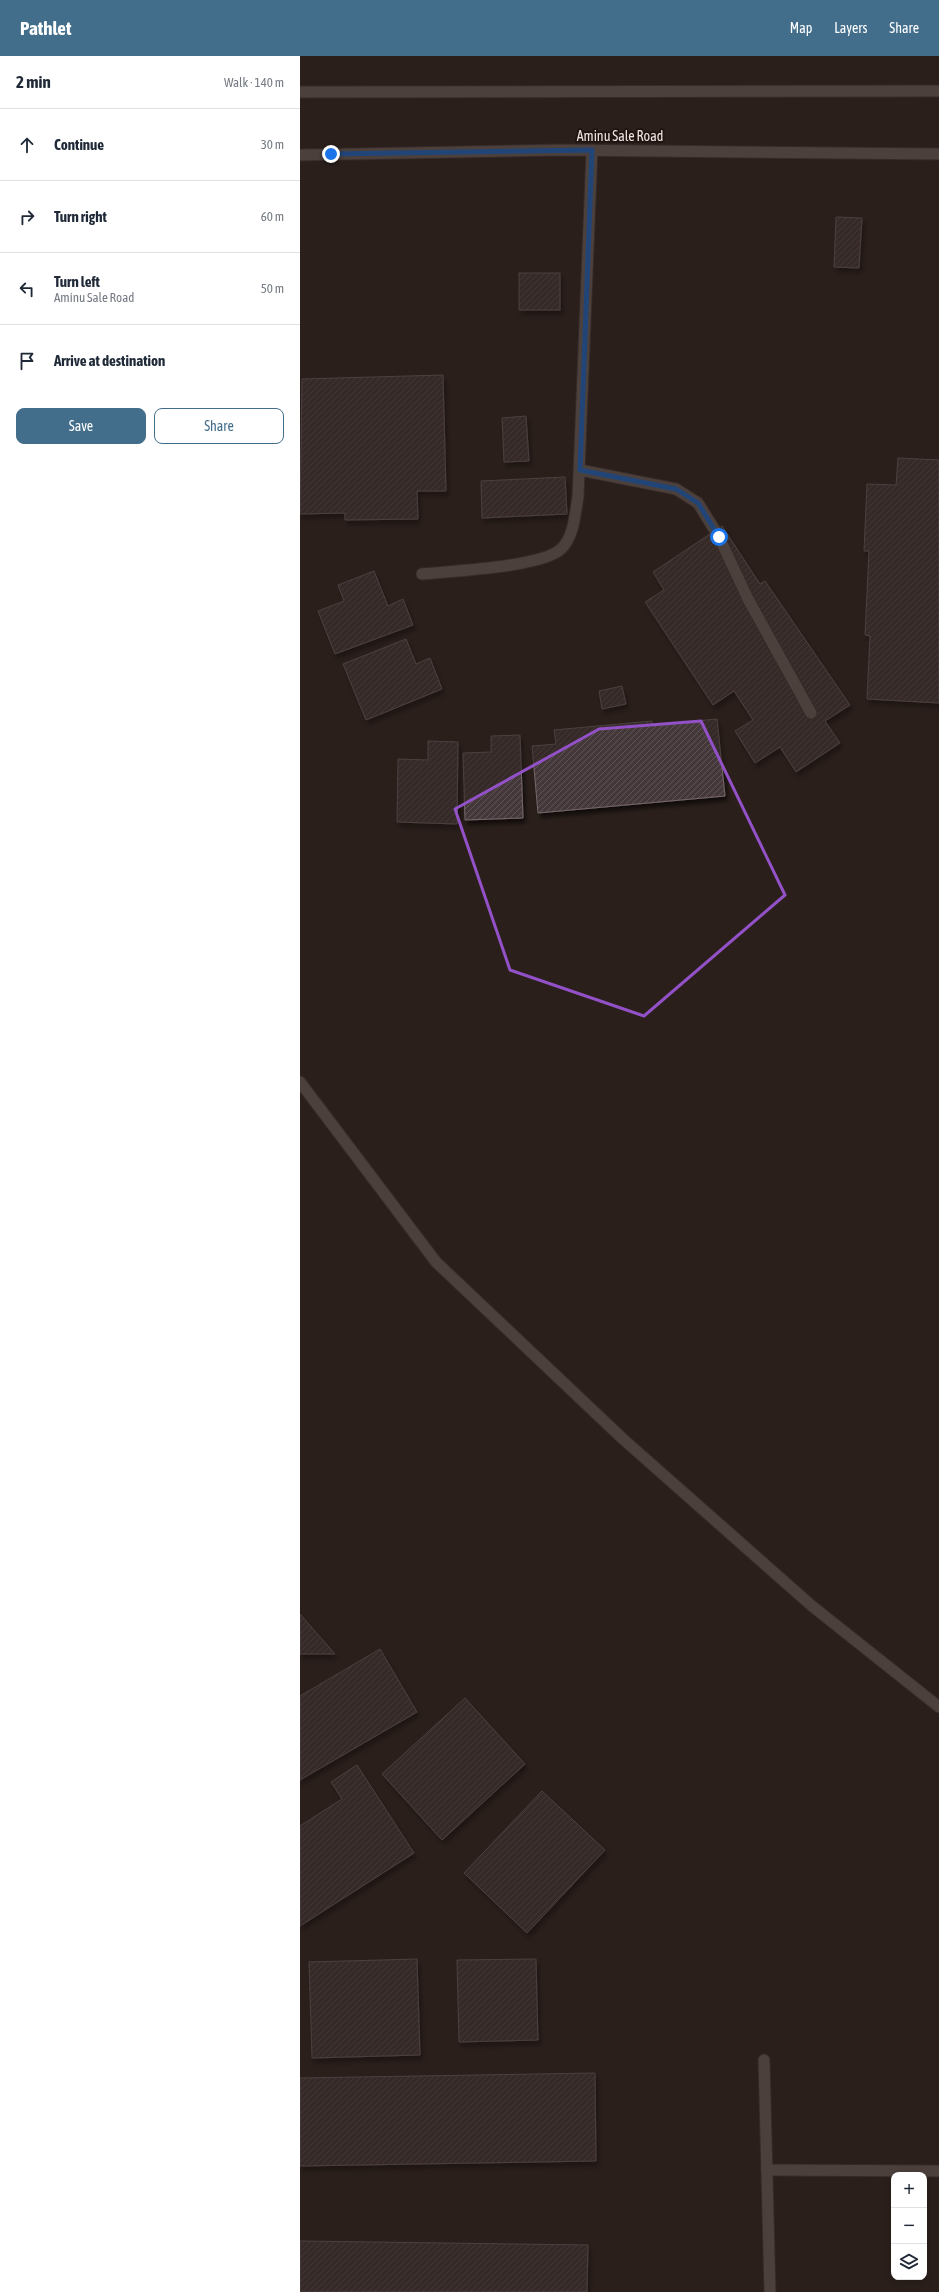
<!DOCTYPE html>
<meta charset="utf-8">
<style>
body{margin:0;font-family:"Asap Condensed",sans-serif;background:#f2f2f3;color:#1f2937}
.controls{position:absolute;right:12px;bottom:12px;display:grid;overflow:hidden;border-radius:8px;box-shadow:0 2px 10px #0003}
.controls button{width:36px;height:36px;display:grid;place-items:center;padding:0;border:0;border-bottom:1px solid #e0e1e3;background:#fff;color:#1f2937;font:20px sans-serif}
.stop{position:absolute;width:12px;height:12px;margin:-9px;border:3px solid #1a73e8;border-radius:50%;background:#fff}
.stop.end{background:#1a73e8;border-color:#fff;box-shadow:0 1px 4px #0008}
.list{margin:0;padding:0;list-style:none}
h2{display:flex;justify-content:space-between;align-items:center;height:52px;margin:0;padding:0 16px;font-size:17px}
h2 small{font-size:13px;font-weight:400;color:#747a83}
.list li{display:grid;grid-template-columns:26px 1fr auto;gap:12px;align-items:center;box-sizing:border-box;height:72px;padding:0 16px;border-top:1px solid #e0e1e3}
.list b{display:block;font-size:15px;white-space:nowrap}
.list p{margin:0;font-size:13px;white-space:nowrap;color:#747a83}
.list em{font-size:13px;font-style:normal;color:#747a83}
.actions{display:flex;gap:8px;padding:12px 16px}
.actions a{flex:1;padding:9px 0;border:1px solid #426e8c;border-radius:8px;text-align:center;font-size:14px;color:#426e8c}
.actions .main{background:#426e8c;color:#fff}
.icon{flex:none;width:22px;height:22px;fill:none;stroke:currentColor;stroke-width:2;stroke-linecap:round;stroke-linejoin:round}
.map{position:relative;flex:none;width:639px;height:2236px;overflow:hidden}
header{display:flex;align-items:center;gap:24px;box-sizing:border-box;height:56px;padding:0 20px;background:#426e8c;color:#fff}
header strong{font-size:19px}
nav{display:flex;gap:22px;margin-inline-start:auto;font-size:14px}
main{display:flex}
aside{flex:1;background:#fff}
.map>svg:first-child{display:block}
.building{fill:url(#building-hatch);stroke:#76676b;filter:url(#shadow)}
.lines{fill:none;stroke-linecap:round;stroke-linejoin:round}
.minor-casing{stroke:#433937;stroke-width:13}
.tertiary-casing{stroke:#433937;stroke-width:13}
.minor{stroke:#776864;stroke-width:11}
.tertiary{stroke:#776864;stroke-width:11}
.route{stroke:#1a73e8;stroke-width:5}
.marked{fill:none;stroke:#9251c6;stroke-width:3;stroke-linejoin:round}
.labels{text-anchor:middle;stroke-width:4;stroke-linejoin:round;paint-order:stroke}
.street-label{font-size:14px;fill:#efe6e4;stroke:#211512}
</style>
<header>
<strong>Pathlet</strong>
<nav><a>Map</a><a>Layers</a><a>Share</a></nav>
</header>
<main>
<aside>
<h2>2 min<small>Walk · 140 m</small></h2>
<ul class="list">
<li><svg class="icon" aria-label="ahead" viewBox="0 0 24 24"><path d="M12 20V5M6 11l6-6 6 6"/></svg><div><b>Continue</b></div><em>30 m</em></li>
<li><svg class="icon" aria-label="right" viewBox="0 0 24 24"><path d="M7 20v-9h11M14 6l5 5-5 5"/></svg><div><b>Turn right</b></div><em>60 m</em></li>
<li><svg class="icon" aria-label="left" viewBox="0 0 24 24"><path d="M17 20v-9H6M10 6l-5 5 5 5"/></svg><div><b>Turn left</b><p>Aminu Sale Road</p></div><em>50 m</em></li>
<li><svg class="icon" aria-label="arrive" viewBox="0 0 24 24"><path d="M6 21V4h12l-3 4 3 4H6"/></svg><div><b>Arrive at destination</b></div></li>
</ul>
<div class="actions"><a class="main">Save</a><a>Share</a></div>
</aside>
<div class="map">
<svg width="639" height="2236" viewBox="0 0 639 2236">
<defs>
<pattern id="building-hatch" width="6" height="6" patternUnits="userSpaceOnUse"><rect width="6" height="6" fill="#45383b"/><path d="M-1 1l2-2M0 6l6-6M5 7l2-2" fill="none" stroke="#605557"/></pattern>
<filter id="shadow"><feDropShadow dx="2.5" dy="4.5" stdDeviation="2" flood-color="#0009"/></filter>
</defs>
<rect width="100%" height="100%" fill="#2a1f1b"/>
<g class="building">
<polygon points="536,161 562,162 559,212 534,211"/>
<rect x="219" y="217" width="41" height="37"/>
<polygon points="143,319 146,435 117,435 118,463 45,464 45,457 0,458 2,323"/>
<polygon points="226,360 229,405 204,406 202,362"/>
<polygon points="598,402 639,404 639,647 567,643 570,580 565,579 569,495 564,495 567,428 596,429"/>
<polygon points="265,421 267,458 182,462 181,425"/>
<polygon points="422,470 460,528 465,525 550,649 525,665 540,687 496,716 480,691 455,707 435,675 453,664 434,635 413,649 345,546 364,534 353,516"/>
<polygon points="74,515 88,550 103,543 113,569 35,598 18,555 44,545 38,529"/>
<polygon points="106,583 116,608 130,602 142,633 66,664 43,608"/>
<polygon points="322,630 326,648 302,653 299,635"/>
<polygon points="417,663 425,740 238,757 232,690 256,688 254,674 352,665 352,669"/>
<polygon points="220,679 223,762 165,764 163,697 191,696 191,680"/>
<polygon points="128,685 158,686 157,768 97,766 98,703 128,704"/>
<polygon points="0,1558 35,1598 0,1598"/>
<polygon points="80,1593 117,1656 0,1724 0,1640"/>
<polygon points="165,1642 225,1708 142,1784 82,1718"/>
<polygon points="57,1709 114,1797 0,1870 0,1770 42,1743 31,1726"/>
<polygon points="242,1735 305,1794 227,1877 164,1817"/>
<polygon points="117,1903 120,1999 12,2002 9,1906"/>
<polygon points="236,1903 238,1984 159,1986 157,1904"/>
<polygon points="295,2017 296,2105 0,2110 0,2022"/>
<polygon points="0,2185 288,2189 287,2236 0,2236"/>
</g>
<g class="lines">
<g class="minor-casing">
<g id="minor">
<polyline points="280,414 376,433 398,447 419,481 448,543 511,657"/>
<path d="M122,518C152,515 242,511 261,493C274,481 275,458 278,441L292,94"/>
<polyline points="0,1026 136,1206 323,1383 512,1550 639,1651"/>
<polyline points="464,2004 470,2236"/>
<polyline points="467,2114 639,2115"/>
</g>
</g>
<g class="tertiary-casing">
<g id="tertiary">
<polyline points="0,36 639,35"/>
<polyline points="0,99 260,94 639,98"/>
</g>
</g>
<use href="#minor" class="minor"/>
<use href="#tertiary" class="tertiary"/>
</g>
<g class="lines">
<polyline class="route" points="31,98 292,94 280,414 376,433 398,447 419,481"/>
</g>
<path d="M0 0H639V2236H0ZM401,665L485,839L344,960L210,914L155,753L299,673Z" fill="#2a1f1b" fill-opacity=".55" fill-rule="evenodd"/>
<path class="marked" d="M401,665L485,839L344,960L210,914L155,753L299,673Z"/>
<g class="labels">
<g class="street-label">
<text x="320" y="85">Aminu Sale Road</text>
</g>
</g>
</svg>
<div class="controls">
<button>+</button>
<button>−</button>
<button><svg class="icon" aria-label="layers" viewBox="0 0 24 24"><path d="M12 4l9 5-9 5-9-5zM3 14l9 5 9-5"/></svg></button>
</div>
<div class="stop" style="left:419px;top:481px"></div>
<div class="stop end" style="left:31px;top:98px"></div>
</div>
</main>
